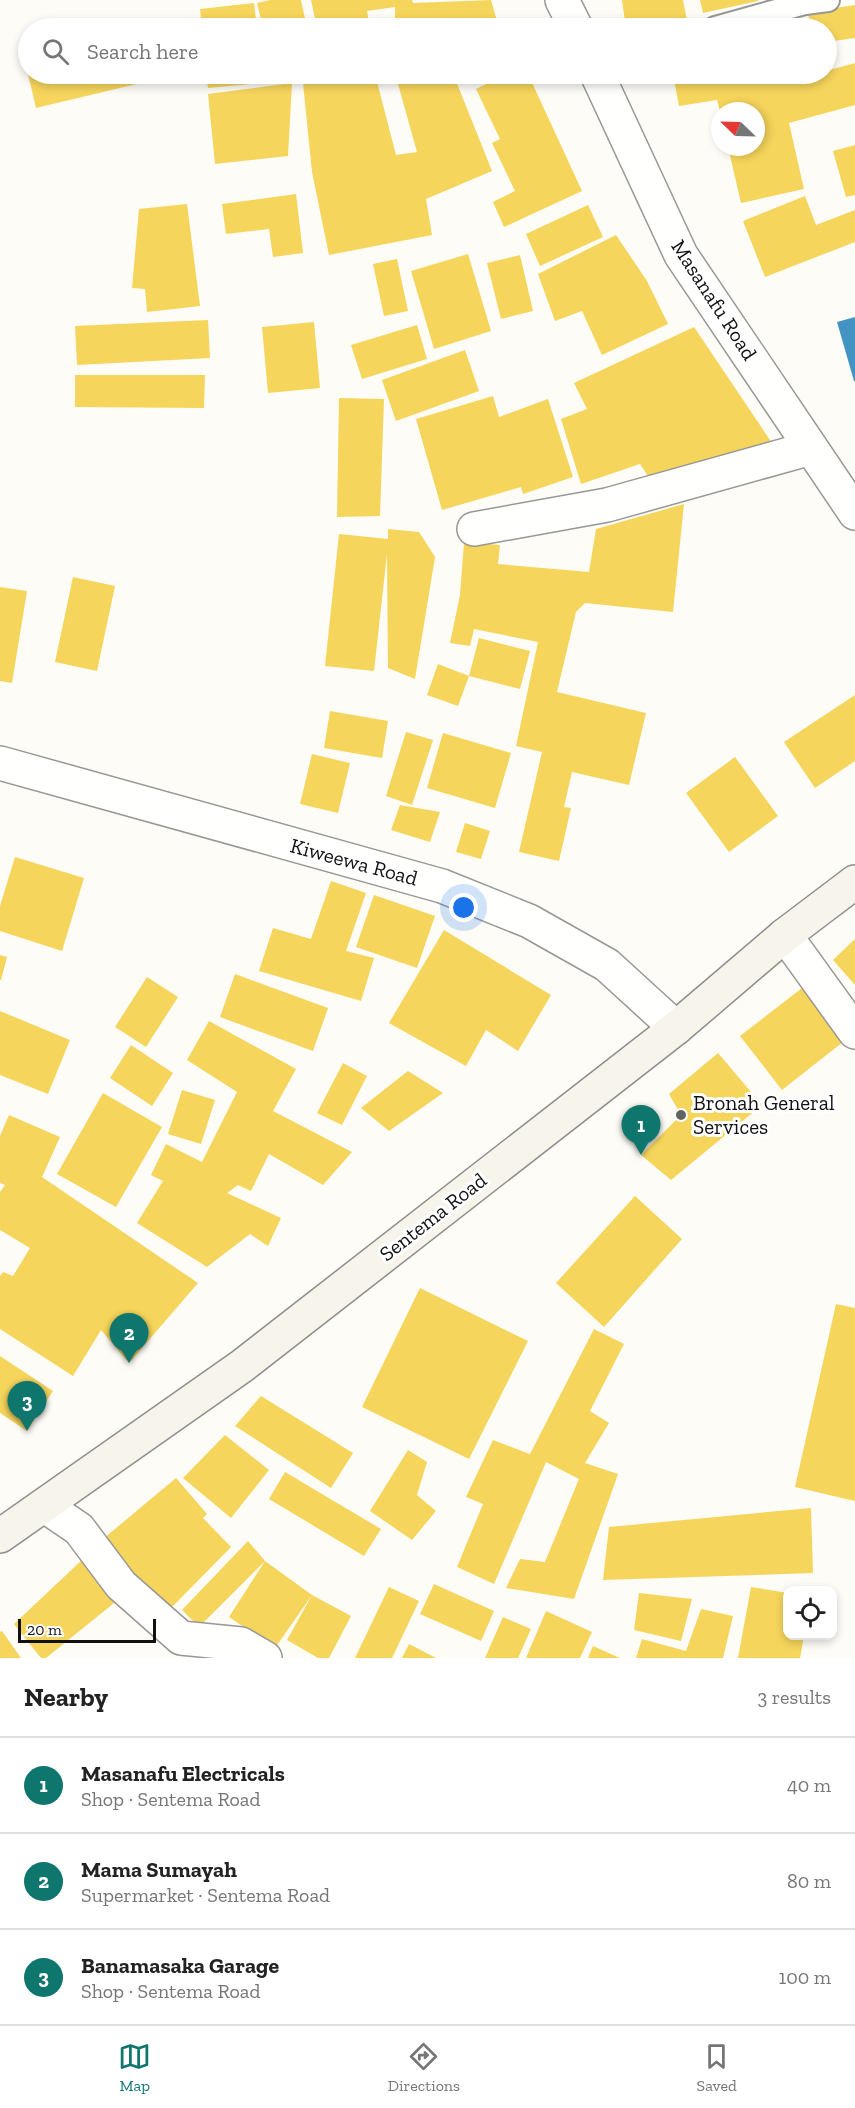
<!DOCTYPE html>
<meta charset="utf-8">
<style>
body{margin:0;font-family:"Zilla Slab",serif;background:#f6f6f6;color:#222}
.controls{position:absolute;right:18px;bottom:18px;display:grid;overflow:hidden;border-radius:12px;box-shadow:0 3px 9px #0003}
.controls button{width:54px;height:54px;display:grid;place-items:center;padding:0;border:0;border-bottom:2px solid #e0e0e0;background:#fff;color:#222;font:30px sans-serif}
.compass{position:absolute;left:711px;top:102px;width:54px;height:54px;border-radius:50%;background:#fff;box-shadow:0 3px 9px #0003;rotate:293deg}
.scale{position:absolute;left:18px;bottom:15px;width:138px;box-sizing:border-box;padding-left:6px;border:3px solid #111;border-top:0;font-size:16px;line-height:21px;white-space:nowrap;color:#111;-webkit-text-stroke:4px #fff;paint-order:stroke}
.you{position:absolute;left:464px;top:908px;width:21px;height:21px;margin:-15px;border:4px solid #fff;border-radius:50%;background:#1a73e8;box-shadow:0 0 0 9px #1a73e833}
.badge{display:grid;place-items:center;width:39px;height:39px;border-radius:50%;background:#0f766e;color:#fff;font-size:20px;font-weight:700}
.pin{position:absolute;translate:-50% -50px;filter:drop-shadow(0 2px 3px #0008)}
.pin::after{content:'';position:absolute;top:32px;width:21px;height:18px;background:inherit;clip-path:polygon(0 0,100% 0,50% 100%)}
.list{margin:0;padding:0;list-style:none}
h2{display:flex;justify-content:space-between;align-items:center;height:78px;margin:0;padding:0 24px;font-size:26px}
h2 small{font-size:20px;font-weight:400;color:#767676}
.list li{display:grid;grid-template-columns:39px 1fr auto;gap:18px;align-items:center;box-sizing:border-box;height:96px;padding:0 24px;border-top:2px solid #e0e0e0}
.list b{display:block;font-size:22px;white-space:nowrap}
.list p{margin:0;font-size:20px;white-space:nowrap;color:#767676}
.list em{font-size:20px;font-style:normal;color:#767676}
.icon{flex:none;width:33px;height:33px;fill:none;stroke:currentColor;stroke-width:2;stroke-linecap:round;stroke-linejoin:round}
.map{position:relative;flex:none;width:855px;height:1658px;overflow:hidden}
.search{position:absolute;background:#fff;box-shadow:0 3px 9px #0003;left:18px;right:18px;top:18px;height:66px;display:flex;align-items:center;gap:15px;box-sizing:border-box;padding:0 21px;border-radius:33px;color:#767676;font-size:22px}
.sheet{height:366px;background:#fff}
nav{display:flex;justify-content:space-around;align-items:center;box-sizing:border-box;height:84px;border-top:2px solid #e0e0e0;background:#fff;font-size:16px;color:#767676}
nav a{display:grid;justify-items:center;gap:3px}
nav .on{color:#0f766e}
.map>svg:first-child{display:block}
.homes{fill:#f6d55c}
.schools{fill:#4393c3}
.lines{fill:none;stroke-linecap:round;stroke-linejoin:round}
.service-casing{stroke:#979795;stroke-width:26}
.minor-casing{stroke:#979795;stroke-width:36}
.secondary-casing{stroke:#8e8d8b;stroke-width:36}
.service{stroke:#fffffe;stroke-width:22}
.minor{stroke:#fffffe;stroke-width:33}
.secondary{stroke:#f6f4eb;stroke-width:33}
.poi-dot{fill:#646362;stroke:#fff;stroke-width:2}
.labels{text-anchor:middle;stroke-width:6;stroke-linejoin:round;paint-order:stroke}
.street-label{font-size:21px;fill:#111;stroke:#fff}
.poi-label{font-size:21px;fill:#111;stroke:#fff;text-anchor:start}
</style>
<div class="map">
<svg width="855" height="1658" viewBox="0 0 855 1658">
<rect width="100%" height="100%" fill="#fdfcf7"/>
<g class="homes">
<polygon points="270,0 301,0 307,28 263,28 257,3"/>
<polygon points="311,0 412,0 413,3 491,0 499,28 395,28 395,7 367,11 370,28 317,28"/>
<polygon points="622,0 683,0 688,26 626,28"/>
<polygon points="700,0 758,0 758,1 703,13"/>
<polygon points="254,3 257,28 202,28 200,9"/>
<polygon points="855,5 855,38 826,42 826,28 810,28 808,12"/>
<polygon points="131,22 133,28 106,28"/>
<polygon points="28,46 28,71 22,47"/>
<polygon points="855,63 855,105 789,123 804,189 741,203 728,147 756,147 756,111 720,111 717,100 679,106 673,74 797,74 798,79 826,74 826,71"/>
<polygon points="28,74 143,74 145,82 36,108"/>
<polygon points="206,74 261,74 262,83 208,88"/>
<polygon points="337,74 375,74 396,155 417,152 396,77 454,76 492,171 426,199 432,235 329,255 312,172 303,83"/>
<polygon points="507,74 528,74 582,191 504,227 493,202 515,191 492,143 500,139 476,89"/>
<polygon points="292,83 288,156 215,164 208,94"/>
<polygon points="855,145 855,195 846,197 833,151"/>
<polygon points="296,194 303,253 273,257 269,229 226,234 222,204"/>
<polygon points="805,196 816,225 855,210 855,242 765,277 743,221"/>
<polygon points="187,204 200,306 147,312 145,289 132,288 139,209"/>
<polygon points="588,205 603,237 540,266 526,234"/>
<polygon points="616,235 647,281 668,324 602,355 582,311 555,321 538,274"/>
<polygon points="468,254 491,331 434,349 411,271"/>
<polygon points="520,255 533,311 501,319 487,263"/>
<polygon points="397,259 408,311 384,316 373,264"/>
<polygon points="208,320 210,358 77,365 75,326"/>
<polygon points="314,322 320,388 268,393 262,327"/>
<polygon points="417,325 427,359 362,379 351,345"/>
<polygon points="694,327 772,443 652,482 640,464 581,484 561,419 587,409 574,383"/>
<polygon points="465,350 479,391 396,421 382,380"/>
<polygon points="75,375 205,375 204,408 75,407"/>
<polygon points="493,396 499,417 548,399 573,477 523,494 521,487 442,510 416,419"/>
<polygon points="339,398 384,399 380,516 337,517"/>
<polygon points="684,504 673,612 585,603 576,612 557,692 646,713 629,785 572,772 564,807 571,808 559,861 519,852 542,752 516,746 538,642 474,629 470,646 450,643 460,595 464,542 500,545 498,564 589,572 596,529"/>
<polygon points="388,529 419,532 435,557 415,679 388,668 387,554 374,671 325,666 339,534 388,539"/>
<polygon points="73,577 115,586 97,671 55,662"/>
<polygon points="0,587 27,591 12,683 0,681"/>
<polygon points="479,638 530,651 520,689 469,676"/>
<polygon points="438,664 469,676 458,706 427,695"/>
<polygon points="855,695 855,761 815,788 784,742"/>
<polygon points="330,711 388,721 382,758 324,748"/>
<polygon points="406,732 433,740 412,805 386,796"/>
<polygon points="443,733 511,753 495,808 427,788"/>
<polygon points="312,754 350,763 338,813 300,804"/>
<polygon points="735,757 778,816 729,852 686,793"/>
<polygon points="400,805 440,812 430,842 391,830"/>
<polygon points="465,823 490,831 481,859 456,852"/>
<polygon points="15,857 84,878 62,951 0,931 0,906"/>
<polygon points="331,881 366,893 346,951 374,958 361,1001 259,971 273,928 311,939"/>
<polygon points="374,895 435,916 417,968 356,947"/>
<polygon points="444,930 551,995 518,1051 486,1030 466,1066 389,1023"/>
<polygon points="855,939 855,985 833,960"/>
<polygon points="0,955 7,957 1,980 0,980"/>
<polygon points="235,974 328,1008 313,1051 220,1017"/>
<polygon points="147,977 178,997 146,1047 115,1027"/>
<polygon points="802,988 843,1042 782,1090 740,1036"/>
<polygon points="0,1011 70,1040 48,1094 0,1075"/>
<polygon points="209,1021 296,1069 273,1111 352,1152 323,1185 269,1154 251,1191 238,1185 227,1193 281,1218 268,1246 250,1234 207,1267 137,1223 163,1181 151,1175 166,1144 202,1162 237,1092 187,1060"/>
<polygon points="131,1045 173,1073 152,1106 110,1078"/>
<polygon points="718,1053 762,1105 671,1180 641,1155 681,1115 669,1094"/>
<polygon points="343,1063 367,1076 342,1125 317,1113"/>
<polygon points="408,1071 443,1093 389,1131 361,1108"/>
<polygon points="182,1090 215,1100 201,1144 168,1134"/>
<polygon points="103,1093 162,1127 116,1207 57,1174"/>
<polygon points="9,1115 60,1137 42,1177 198,1283 129,1363 101,1330 73,1376 0,1329 0,1276 3,1272 13,1276 30,1248 0,1230 0,1192 5,1185 0,1183 0,1136"/>
<polygon points="635,1196 682,1239 604,1327 556,1283"/>
<polygon points="420,1288 528,1341 469,1459 362,1407"/>
<polygon points="836,1304 855,1308 855,1501 795,1487"/>
<polygon points="594,1329 624,1344 590,1411 609,1423 585,1463 618,1474 574,1599 506,1588 520,1559 545,1562 579,1479 546,1462 494,1584 457,1567 483,1504 466,1497 493,1440 530,1454"/>
<polygon points="0,1356 53,1391 27,1431 0,1413"/>
<polygon points="261,1396 353,1453 331,1488 235,1426"/>
<polygon points="225,1435 269,1470 231,1518 183,1478"/>
<polygon points="408,1450 427,1462 417,1495 436,1511 412,1540 370,1511"/>
<polygon points="285,1472 381,1529 364,1556 269,1499"/>
<polygon points="176,1478 207,1514 203,1518 231,1547 172,1607 133,1578 103,1539"/>
<polygon points="811,1508 813,1573 603,1580 609,1527"/>
<polygon points="248,1541 265,1561 199,1627 182,1610"/>
<polygon points="83,1559 119,1599 46,1658 41,1658 14,1624"/>
<polygon points="265,1561 312,1595 351,1616 329,1658 318,1658 287,1640 312,1595 275,1648 229,1617"/>
<polygon points="434,1584 494,1611 481,1641 420,1614"/>
<polygon points="389,1587 419,1601 392,1658 355,1658"/>
<polygon points="751,1587 788,1593 788,1636 804,1636 800,1658 738,1658"/>
<polygon points="639,1593 692,1599 681,1641 634,1630"/>
<polygon points="701,1609 733,1616 723,1658 636,1658 642,1639 686,1651"/>
<polygon points="546,1611 592,1632 580,1658 526,1658"/>
<polygon points="503,1617 531,1629 518,1658 485,1658"/>
<polygon points="2,1631 21,1658 0,1658 0,1632"/>
<polygon points="409,1644 436,1658 402,1658"/>
<polygon points="593,1646 620,1658 588,1658"/>
</g>
<polygon class="schools" points="855,317 855,381 854,381 837,322"/>
<g class="lines">
<g class="service-casing">
<polyline id="service" points="715,28 805,3 828,0"/>
</g>
<g class="minor-casing">
<g id="minor">
<polyline points="562,0 576,28"/>
<polyline points="597,74 681,255 855,513"/>
<polyline points="474,529 607,505 811,448"/>
<polyline points="0,763 442,886 529,921 607,965 676,1028"/>
<polyline points="785,935 855,1032"/>
<polyline points="45,1506 79,1529 121,1585 181,1638 241,1644 265,1658"/>
</g>
</g>
<g class="secondary-casing">
<polyline id="secondary" points="0,1536 242,1366 676,1028 785,935 855,882"/>
</g>
<use href="#service" class="service"/>
<use href="#minor" class="minor"/>
<use href="#secondary" class="secondary"/>
</g>
<circle class="poi-dot" cx="681" cy="1115" r="6"/>
<g class="labels">
<g class="street-label">
<text transform="translate(714 300) rotate(57)" y="7">Masanafu Road</text>
<text transform="translate(354 862) rotate(15)" y="7">Kiweewa Road</text>
<text transform="translate(433 1217) rotate(-38)" y="7">Sentema Road</text>
</g>
<g class="poi-label">
<text x="693" y="1110">Bronah General<tspan x="693" dy="24">Services</tspan></text>
</g>
</g>
</svg>
<div class="controls">
<button><svg class="icon" aria-label="locate" viewBox="0 0 24 24"><circle cx="12" cy="12" r="6"/><path d="M12 2v4M12 18v4M2 12h4M18 12h4"/></svg></button>
</div>
<svg class="compass" viewBox="-18 -18 36 36"><path d="M0-13l5 13h-10z" fill="#e53935"/><path d="M0 13l5-13h-10z" fill="#767676"/></svg>
<div class="scale">20 m</div>
<div class="you"></div>
<div class="pin badge" style="left:641px;top:1155px">1</div>
<div class="pin badge" style="left:129px;top:1363px">2</div>
<div class="pin badge" style="left:27px;top:1431px">3</div>
<div class="search"><svg class="icon" aria-label="search" viewBox="0 0 24 24"><circle cx="10" cy="10" r="6"/><path d="M15 15l6 6"/></svg>Search here</div>
</div>
<section class="sheet">
<h2>Nearby<small>3 results</small></h2>
<ul class="list">
<li><span class="badge">1</span><div><b>Masanafu Electricals</b><p>Shop · Sentema Road</p></div><em>40 m</em></li>
<li><span class="badge">2</span><div><b>Mama Sumayah</b><p>Supermarket · Sentema Road</p></div><em>80 m</em></li>
<li><span class="badge">3</span><div><b>Banamasaka Garage</b><p>Shop · Sentema Road</p></div><em>100 m</em></li>
</ul>
</section>
<nav>
<a class="on"><svg class="icon" aria-label="map" viewBox="0 0 24 24"><path d="M3 6l6-2 6 2 6-2v14l-6 2-6-2-6 2zM9 4v14M15 6v14"/></svg>Map</a>
<a><svg class="icon" aria-label="directions" viewBox="0 0 24 24"><path d="M12 3l9 9-9 9-9-9zM9 14v-3h6M13 9l2 2-2 2"/></svg>Directions</a>
<a><svg class="icon" aria-label="saved" viewBox="0 0 24 24"><path d="M7 4h10v16l-5-4-5 4z"/></svg>Saved</a>
</nav>
